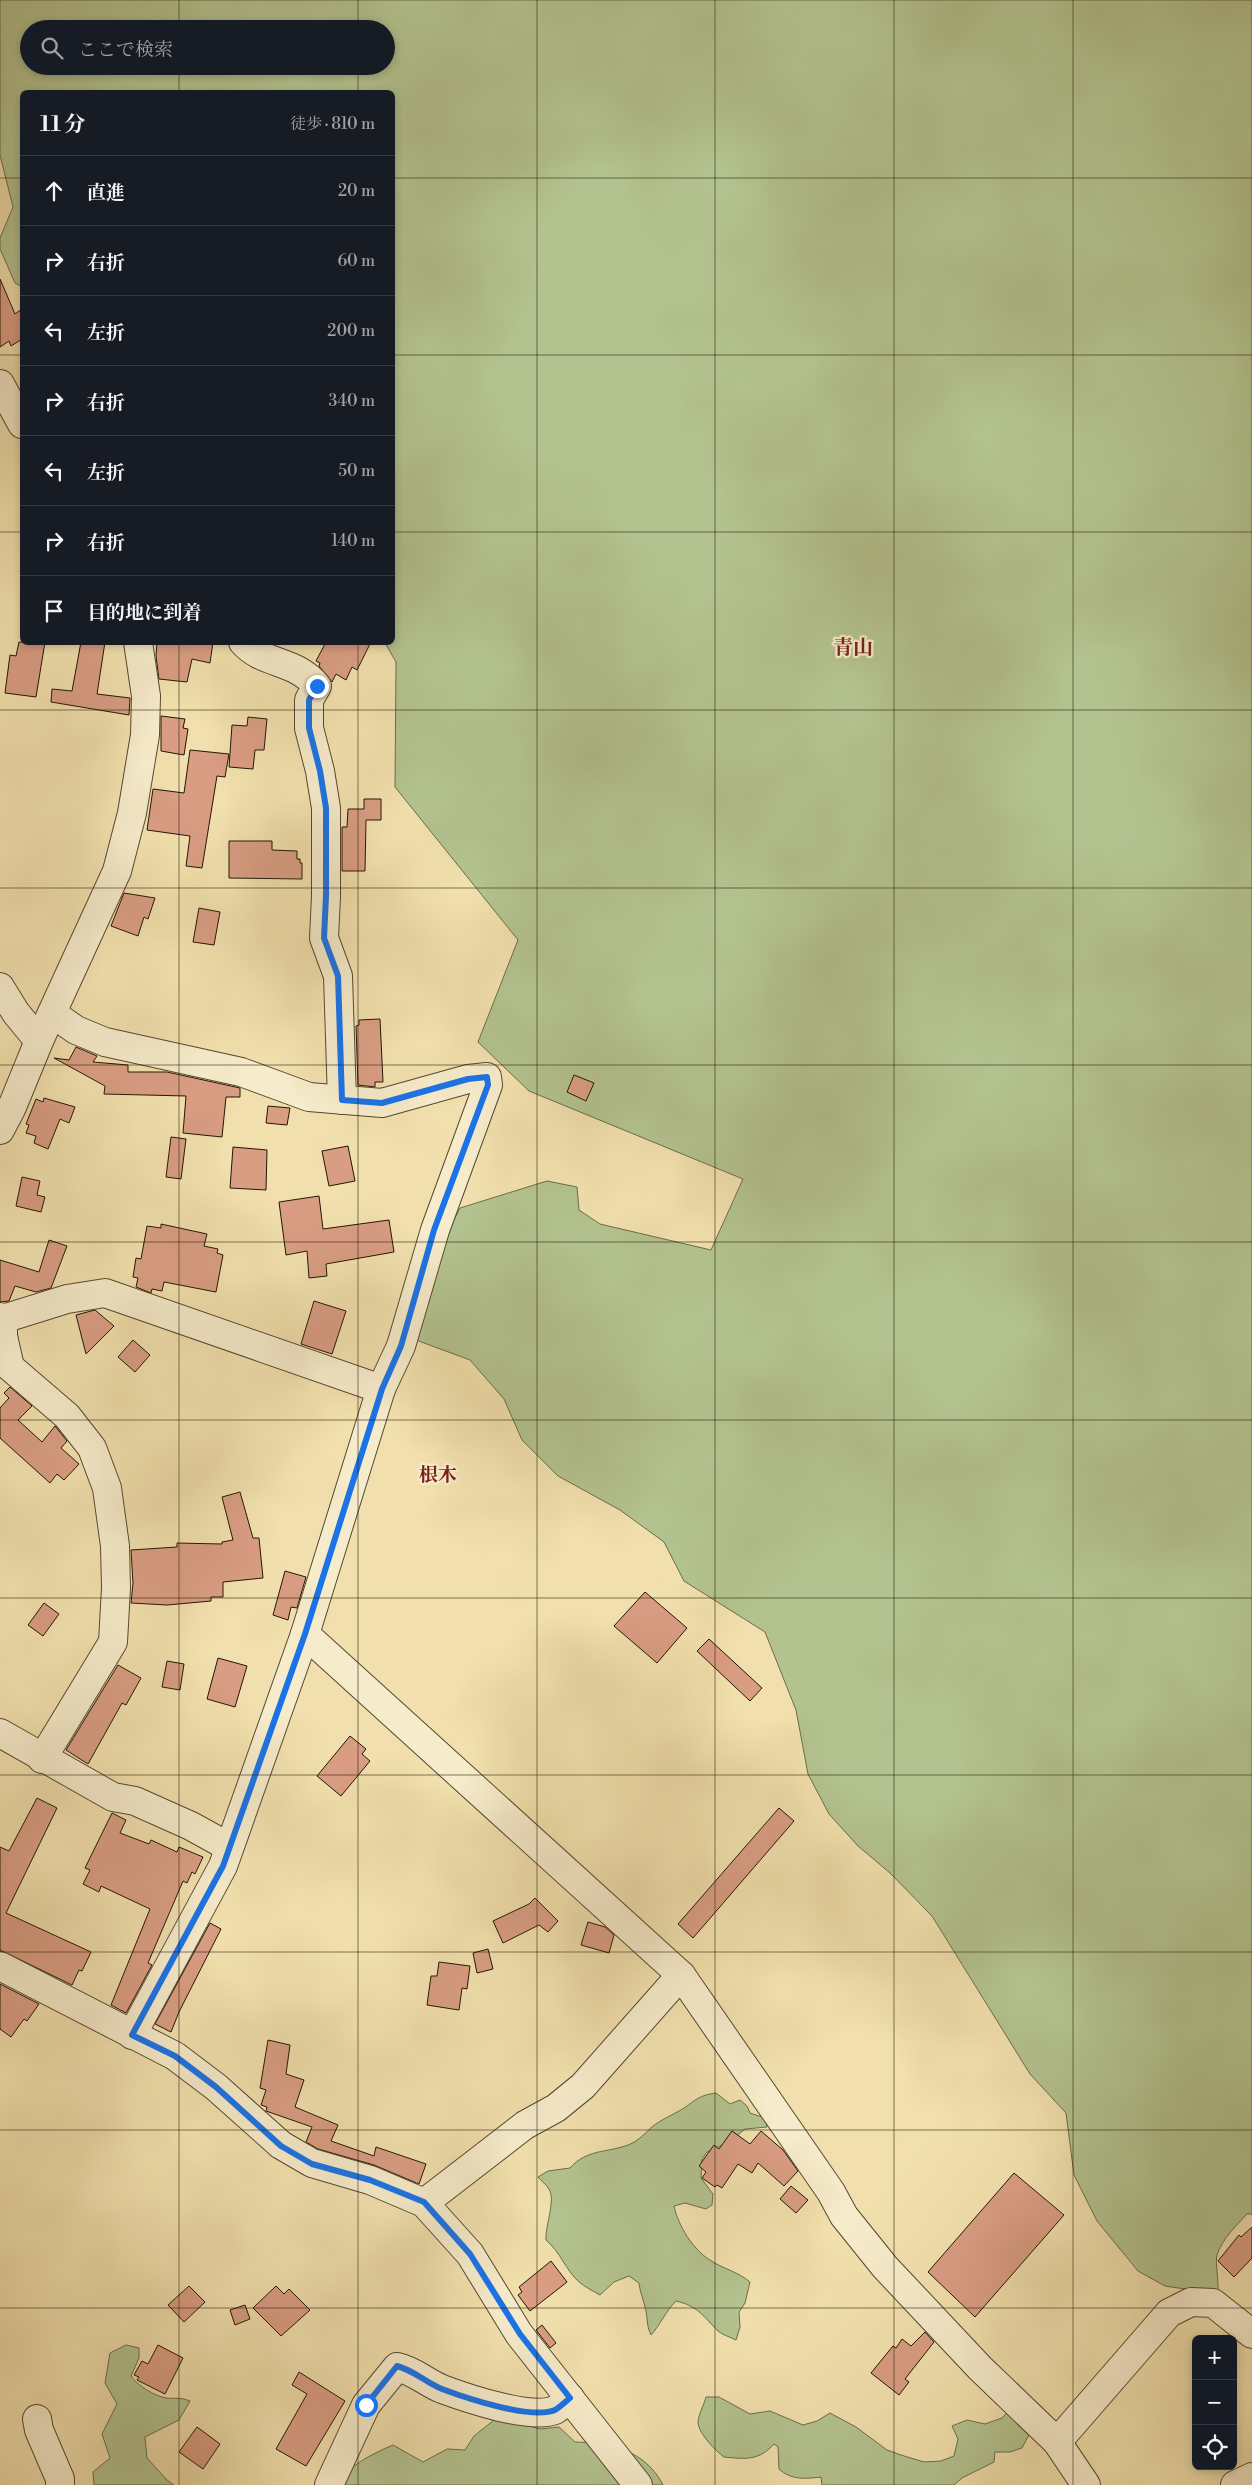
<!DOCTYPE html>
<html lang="ja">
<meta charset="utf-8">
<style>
body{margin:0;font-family:"Libre Bodoni","Noto Serif JP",serif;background:#242831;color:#f1f3f6}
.controls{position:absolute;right:15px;bottom:15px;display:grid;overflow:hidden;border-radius:8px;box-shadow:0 2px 8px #0003}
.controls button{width:45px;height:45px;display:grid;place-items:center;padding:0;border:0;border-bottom:1px solid #363941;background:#171b24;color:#f1f3f6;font:25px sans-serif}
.stop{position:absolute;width:15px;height:15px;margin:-11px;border:4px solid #1a73e8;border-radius:50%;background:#fff}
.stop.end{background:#1a73e8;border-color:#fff;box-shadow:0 1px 5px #0008}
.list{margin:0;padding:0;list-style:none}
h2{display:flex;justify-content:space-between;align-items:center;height:65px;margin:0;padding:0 20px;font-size:21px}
h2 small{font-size:16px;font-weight:400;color:#9ea1a6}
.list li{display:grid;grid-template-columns:32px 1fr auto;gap:15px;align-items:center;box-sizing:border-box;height:70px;padding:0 20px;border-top:1px solid #363941}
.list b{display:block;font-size:19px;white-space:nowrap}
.list em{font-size:16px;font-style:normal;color:#9ea1a6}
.icon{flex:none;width:28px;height:28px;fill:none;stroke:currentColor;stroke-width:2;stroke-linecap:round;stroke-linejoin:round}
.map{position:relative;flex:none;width:1252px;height:2485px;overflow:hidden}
.search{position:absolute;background:#171b24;box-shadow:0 2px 8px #0003;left:20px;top:20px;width:375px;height:55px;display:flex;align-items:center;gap:12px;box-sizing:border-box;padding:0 18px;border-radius:28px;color:#9ea1a6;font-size:19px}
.panel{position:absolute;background:#171b24;box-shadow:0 2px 8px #0003;left:20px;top:90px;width:375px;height:555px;border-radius:8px}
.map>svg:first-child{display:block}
.green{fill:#b3c38f;stroke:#6b6c4a;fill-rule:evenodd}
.building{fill:#d99d83;stroke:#231605}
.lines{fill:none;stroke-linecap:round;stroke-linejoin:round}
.minor-casing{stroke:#56482f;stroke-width:30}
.minor{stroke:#f6ebca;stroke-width:28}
.route{stroke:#1a73e8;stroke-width:6}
.grid{fill:none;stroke:#231605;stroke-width:1;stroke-opacity:0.55}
.labels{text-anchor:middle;stroke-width:4.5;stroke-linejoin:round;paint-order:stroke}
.neighbourhood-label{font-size:19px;font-weight:bold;fill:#7a1f14;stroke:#f6ebca}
.quarter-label{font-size:20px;font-weight:bold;fill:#7a1f14;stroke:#f6ebca}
</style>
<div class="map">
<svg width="1252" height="2485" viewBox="0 0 1252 2485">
<rect width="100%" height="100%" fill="#f1e0ad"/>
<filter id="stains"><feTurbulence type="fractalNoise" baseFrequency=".004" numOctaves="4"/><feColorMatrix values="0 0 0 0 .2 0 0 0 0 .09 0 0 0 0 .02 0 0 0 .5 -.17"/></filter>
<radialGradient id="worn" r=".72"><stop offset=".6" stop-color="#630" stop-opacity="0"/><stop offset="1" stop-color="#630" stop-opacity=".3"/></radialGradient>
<g class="green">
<path d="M0,0H1252V2214H1247C1236,2226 1222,2239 1217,2255C1215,2261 1219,2284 1218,2294L1165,2286L1138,2271L1097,2221L1074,2175L1066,2113L1030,2074L932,1916L890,1873L858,1846L829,1814L808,1774L796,1710L765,1632L684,1581L664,1542L620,1510L558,1476L522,1440L504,1399L470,1360L416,1340L446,1236L460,1208L547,1181L577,1187L579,1210L600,1224L711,1250L743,1179L529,1091L478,1042L518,940L395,787L396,662L385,643L392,642V92H22V287L15,283L0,249V238L13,207L0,155ZM29,29H386V66H29Z"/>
<path d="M716,2093L730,2104L740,2100L747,2106L750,2113L765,2118L767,2127L745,2129L729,2142L707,2152L702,2159L701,2178L713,2194L712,2205L706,2209L685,2203L674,2206C678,2225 693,2250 710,2260C723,2269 737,2271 750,2282L745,2303L739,2312L740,2327L736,2340C730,2337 723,2335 718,2331C703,2316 698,2306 676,2301C665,2312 661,2324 651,2335C646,2325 648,2317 645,2307C643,2298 640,2292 639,2283L629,2276L614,2282L600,2295C593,2291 585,2287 579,2282C565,2269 561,2253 546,2240C545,2226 556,2200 549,2189C547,2185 541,2181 538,2177L548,2171L570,2168C587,2149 606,2153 628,2145C639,2141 645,2133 653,2126C661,2120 670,2116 679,2111C695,2102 695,2096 716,2093Z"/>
<path d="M126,2345L139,2348V2358L131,2376C137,2385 154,2396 166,2398C175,2399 181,2397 190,2401L179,2420L145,2437L147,2458L167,2480L174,2485H94L93,2472L110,2458L102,2434L117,2404L105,2383L110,2353Z"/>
<path d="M706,2397H719L750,2414L770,2411L803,2425L817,2421L830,2413L856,2427L887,2450L901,2455L924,2462L941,2461L954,2456L958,2439L952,2426L967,2420L985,2424L1002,2418L1012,2407L1031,2431L1022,2448L1010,2452H995L994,2462L962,2478L954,2485H822L821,2477C804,2479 791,2480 779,2469L778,2447L774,2444C759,2461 745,2459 724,2457C716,2451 699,2434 698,2423C698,2415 704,2405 706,2397Z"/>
<path d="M494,2420L511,2421L540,2429L559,2427L575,2442C611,2443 645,2450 663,2485H336C351,2464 370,2455 393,2445L423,2462L447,2449L465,2450L474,2436Z"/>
</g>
<g class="building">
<polygon points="0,279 15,314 22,309 22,339 11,346 9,341 0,347"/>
<polygon points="19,642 45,642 36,697 5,693 10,655 16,656"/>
<polygon points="81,642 105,642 97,694 130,698 129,715 51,702 52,689 72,691"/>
<polygon points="157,642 213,642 210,663 192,659 187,682 159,679 156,656"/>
<polygon points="326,642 371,642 357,670 352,667 346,680 336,674 332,682 319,666 320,663 316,661"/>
<polygon points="161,716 185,719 183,728 188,729 184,755 161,751"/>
<polygon points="248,717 267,719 264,750 255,750 253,769 229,767 232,725 247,726"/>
<polygon points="190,750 229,754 225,777 217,776 202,868 186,866 190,836 147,830 153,789 184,793"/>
<polygon points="364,799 381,799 381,820 366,820 365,871 342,871 342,827 347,827 348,809 364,809"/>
<polygon points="229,841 272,841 272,850 297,851 297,859 300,859 300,863 302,863 302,879 229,878"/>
<polygon points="124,893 155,898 148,919 144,917 138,936 111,926"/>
<polygon points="199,908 220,912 214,945 193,942"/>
<polygon points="380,1019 383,1082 375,1082 375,1087 358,1085 356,1026 359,1025 359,1020"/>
<polygon points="76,1047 97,1056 93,1062 128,1065 128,1072 167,1072 240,1088 240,1097 226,1097 222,1137 183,1133 186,1096 104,1094 105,1086 54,1058 69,1060"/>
<polygon points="574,1075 594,1083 586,1101 567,1092"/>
<polygon points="44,1098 75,1107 69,1123 60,1119 48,1149 34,1143 36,1136 26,1133 29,1125 26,1124 36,1099 43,1102"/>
<polygon points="268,1106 290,1108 287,1125 266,1123"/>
<polygon points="171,1137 186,1139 181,1179 166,1177"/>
<polygon points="348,1146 355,1181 329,1186 322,1151"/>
<polygon points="233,1147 267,1150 266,1190 230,1188"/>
<polygon points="22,1177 40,1181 37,1195 45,1197 41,1212 16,1206"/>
<polygon points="319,1196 323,1229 389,1220 394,1252 326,1264 327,1276 309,1278 307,1251 286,1255 279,1202"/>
<polygon points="161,1224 207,1234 204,1246 218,1249 217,1253 223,1255 216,1292 164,1282 162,1291 152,1289 151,1293 136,1287 138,1278 133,1277 136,1258 141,1259 147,1226 161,1228"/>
<polygon points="49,1240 67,1246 51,1288 36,1292 15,1286 9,1301 0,1302 0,1260 39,1272"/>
<polygon points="314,1301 346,1311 332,1354 301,1344"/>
<polygon points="95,1310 114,1326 86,1354 76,1315"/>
<polygon points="133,1340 150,1355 135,1372 118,1357"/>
<polygon points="10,1387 32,1406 18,1420 42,1442 55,1426 67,1441 61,1448 79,1464 64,1480 57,1474 50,1483 0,1438 0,1408 9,1398 4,1393"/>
<polygon points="240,1492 253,1538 259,1538 263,1578 223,1582 223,1597 211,1597 211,1601 167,1605 131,1603 133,1583 131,1550 177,1547 177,1543 222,1544 222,1542 233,1540 222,1497"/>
<polygon points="285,1571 306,1577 297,1608 291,1607 288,1620 273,1615"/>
<polygon points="645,1592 687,1628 657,1663 614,1626"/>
<polygon points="44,1603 59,1614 43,1636 28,1625"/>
<polygon points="709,1639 762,1688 750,1701 697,1651"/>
<polygon points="218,1658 247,1666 235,1707 207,1699"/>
<polygon points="167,1661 184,1664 180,1690 162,1687"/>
<polygon points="118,1665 141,1678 126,1705 122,1703 88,1764 66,1750"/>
<polygon points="350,1736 366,1749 362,1754 370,1761 341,1796 317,1776"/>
<polygon points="37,1798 57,1808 6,1913 91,1952 82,1971 79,1970 72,1985 0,1950 0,1847 9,1851"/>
<polygon points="779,1808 794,1821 693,1938 678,1924"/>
<polygon points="112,1813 126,1820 120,1833 149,1844 151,1840 177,1852 179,1847 203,1857 195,1874 192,1872 187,1883 183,1881 148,1963 152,1965 126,2013 111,2005 150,1909 101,1886 99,1892 83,1884 90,1870 85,1868"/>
<polygon points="535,1898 558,1921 548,1932 539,1925 503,1943 493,1921 529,1904"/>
<polygon points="588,1922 605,1927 614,1935 609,1953 581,1945"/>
<polygon points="210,1923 221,1929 179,2012 171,2032 155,2024"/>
<polygon points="488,1949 493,1969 477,1973 473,1953"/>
<polygon points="439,1962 470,1966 467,1989 462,1988 459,2010 427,2005 431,1976 437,1976"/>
<polygon points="0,1984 39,2004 27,2021 24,2019 11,2037 0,2029"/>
<polygon points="268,2040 290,2045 286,2074 304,2080 295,2107 338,2125 331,2141 374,2156 376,2147 426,2164 419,2184 374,2165 318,2149 306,2142 312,2127 266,2111 267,2107 261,2105 266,2090 260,2088"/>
<polygon points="732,2131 750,2144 761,2131 783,2150 798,2171 784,2186 758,2163 752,2173 738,2164 722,2188 717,2185 715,2187 702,2178 706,2172 699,2166 714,2145 719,2149"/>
<polygon points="1014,2173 1064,2215 975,2317 928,2272"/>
<polygon points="791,2186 808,2200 796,2213 780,2199"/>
<polygon points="1252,2227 1252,2258 1234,2277 1218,2261 1239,2235 1241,2237"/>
<polygon points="551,2261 567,2282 530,2311 518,2295 522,2292 519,2287"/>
<polygon points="189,2286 205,2302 184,2322 168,2305"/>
<polygon points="276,2286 284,2294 289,2289 310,2310 281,2336 253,2308"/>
<polygon points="245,2305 250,2319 235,2325 230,2310"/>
<polygon points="542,2325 556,2343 550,2348 536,2330"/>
<polygon points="925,2332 934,2342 905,2379 909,2382 899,2395 871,2373 893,2346 896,2348 902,2339 911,2346"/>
<polygon points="158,2345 183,2358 165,2394 137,2380 139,2377 134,2375 142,2361 148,2364"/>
<polygon points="299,2372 345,2401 306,2466 276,2449 307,2394 292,2385"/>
<polygon points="197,2427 220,2444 203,2469 179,2452"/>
</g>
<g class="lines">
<g class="minor-casing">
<g id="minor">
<polyline points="0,384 22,424"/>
<path d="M243,642C263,665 295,659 317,686L309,700V728L320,771L326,808V896L324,938L338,976L342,1100"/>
<polyline points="0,987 16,1013 39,1041"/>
<polyline points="53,1014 76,1030 105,1042 241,1072 309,1097 382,1103 468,1079 487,1077 488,1085 435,1230 401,1346 381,1389 305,1634 223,1866 132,2035"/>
<polyline points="0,1130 12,1107 39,1041 117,871 132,813 145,735 146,696 138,642"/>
<polyline points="0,1317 3,1319 67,1299 105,1293 381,1389"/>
<polyline points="3,1319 3,1336 10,1367 67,1416 92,1448 107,1488 115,1546 116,1588 113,1642 42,1759"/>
<polyline points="305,1634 681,1975 831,2192 844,2216 885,2267 980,2368 1057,2442 1086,2485"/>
<polyline points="0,1733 113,1797 135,1801 191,1826 229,1847"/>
<polyline points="0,1966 175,2056 216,2087 281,2145 312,2163 370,2180 424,2203 470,2254 519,2334 638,2485"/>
<polyline points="424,2203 525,2125 556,2108 583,2086 681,1975"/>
<polyline points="37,2419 39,2430 60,2479 60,2485"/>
<polyline points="1057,2442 1169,2313 1191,2302 1213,2303 1252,2334"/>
<path d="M329,2485L366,2405L397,2367C415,2371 425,2382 442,2389C466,2398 531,2420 555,2410C560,2407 565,2402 570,2398"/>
<polyline points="1235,2485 1252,2477"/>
</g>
</g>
<use href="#minor" class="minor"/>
</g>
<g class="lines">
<path class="route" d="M317,686L309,700V728L320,771L326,808V896L324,938L338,976L342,1100L382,1103L468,1079L487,1077L488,1085L434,1230L401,1346L382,1389L305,1634L223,1866L132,2035L175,2056L216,2087L281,2146L312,2164L370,2180L424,2202L470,2254L520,2334L570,2398C565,2402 560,2407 555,2410C531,2420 466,2398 442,2389C425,2382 415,2371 397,2366L366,2405"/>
</g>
<path class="grid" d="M179,0V29M358,0V29M537,0V2485M715,0V2485M894,0V2485M1073,0V2485M179,66V92M358,66V92M0,178H22M392,178H1252M0,355H22M392,355H1252M0,532H22M392,532H1252M179,642V2485M358,642V2485M0,710H1252M0,888H1252M0,1065H1252M0,1242H1252M0,1420H1252M0,1598H1252M0,1775H1252M0,1952H1252M0,2130H1252M0,2308H1252"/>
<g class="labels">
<g class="neighbourhood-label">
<text x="438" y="1481">根木</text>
</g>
<g class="quarter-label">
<text x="853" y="654">青山</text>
</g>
</g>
<rect width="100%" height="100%" filter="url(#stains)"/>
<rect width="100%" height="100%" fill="url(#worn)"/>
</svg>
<div class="controls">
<button>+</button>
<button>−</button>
<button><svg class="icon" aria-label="locate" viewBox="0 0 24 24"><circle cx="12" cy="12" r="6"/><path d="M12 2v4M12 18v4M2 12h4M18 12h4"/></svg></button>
</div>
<div class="stop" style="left:366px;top:2405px"></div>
<div class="stop end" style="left:317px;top:686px"></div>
<div class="search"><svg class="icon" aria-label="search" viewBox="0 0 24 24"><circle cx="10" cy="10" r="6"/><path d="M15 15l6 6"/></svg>ここで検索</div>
<section class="panel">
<h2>11 分<small>徒歩 · 810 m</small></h2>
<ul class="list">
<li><svg class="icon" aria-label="ahead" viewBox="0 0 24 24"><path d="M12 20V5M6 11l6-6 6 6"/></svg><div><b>直進</b></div><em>20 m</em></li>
<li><svg class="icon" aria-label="right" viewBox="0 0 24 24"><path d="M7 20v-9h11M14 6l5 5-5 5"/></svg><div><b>右折</b></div><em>60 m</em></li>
<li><svg class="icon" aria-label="left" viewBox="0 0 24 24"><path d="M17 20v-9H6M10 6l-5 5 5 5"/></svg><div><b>左折</b></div><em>200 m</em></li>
<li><svg class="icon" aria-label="right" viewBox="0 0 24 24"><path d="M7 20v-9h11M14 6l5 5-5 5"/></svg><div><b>右折</b></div><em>340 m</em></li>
<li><svg class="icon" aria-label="left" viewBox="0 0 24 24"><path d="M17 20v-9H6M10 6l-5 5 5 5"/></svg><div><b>左折</b></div><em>50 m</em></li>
<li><svg class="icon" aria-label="right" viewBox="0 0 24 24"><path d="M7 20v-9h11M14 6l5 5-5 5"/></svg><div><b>右折</b></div><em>140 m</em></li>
<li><svg class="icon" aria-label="arrive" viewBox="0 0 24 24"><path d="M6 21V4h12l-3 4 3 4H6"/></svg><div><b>目的地に到着</b></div></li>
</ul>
</section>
</div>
